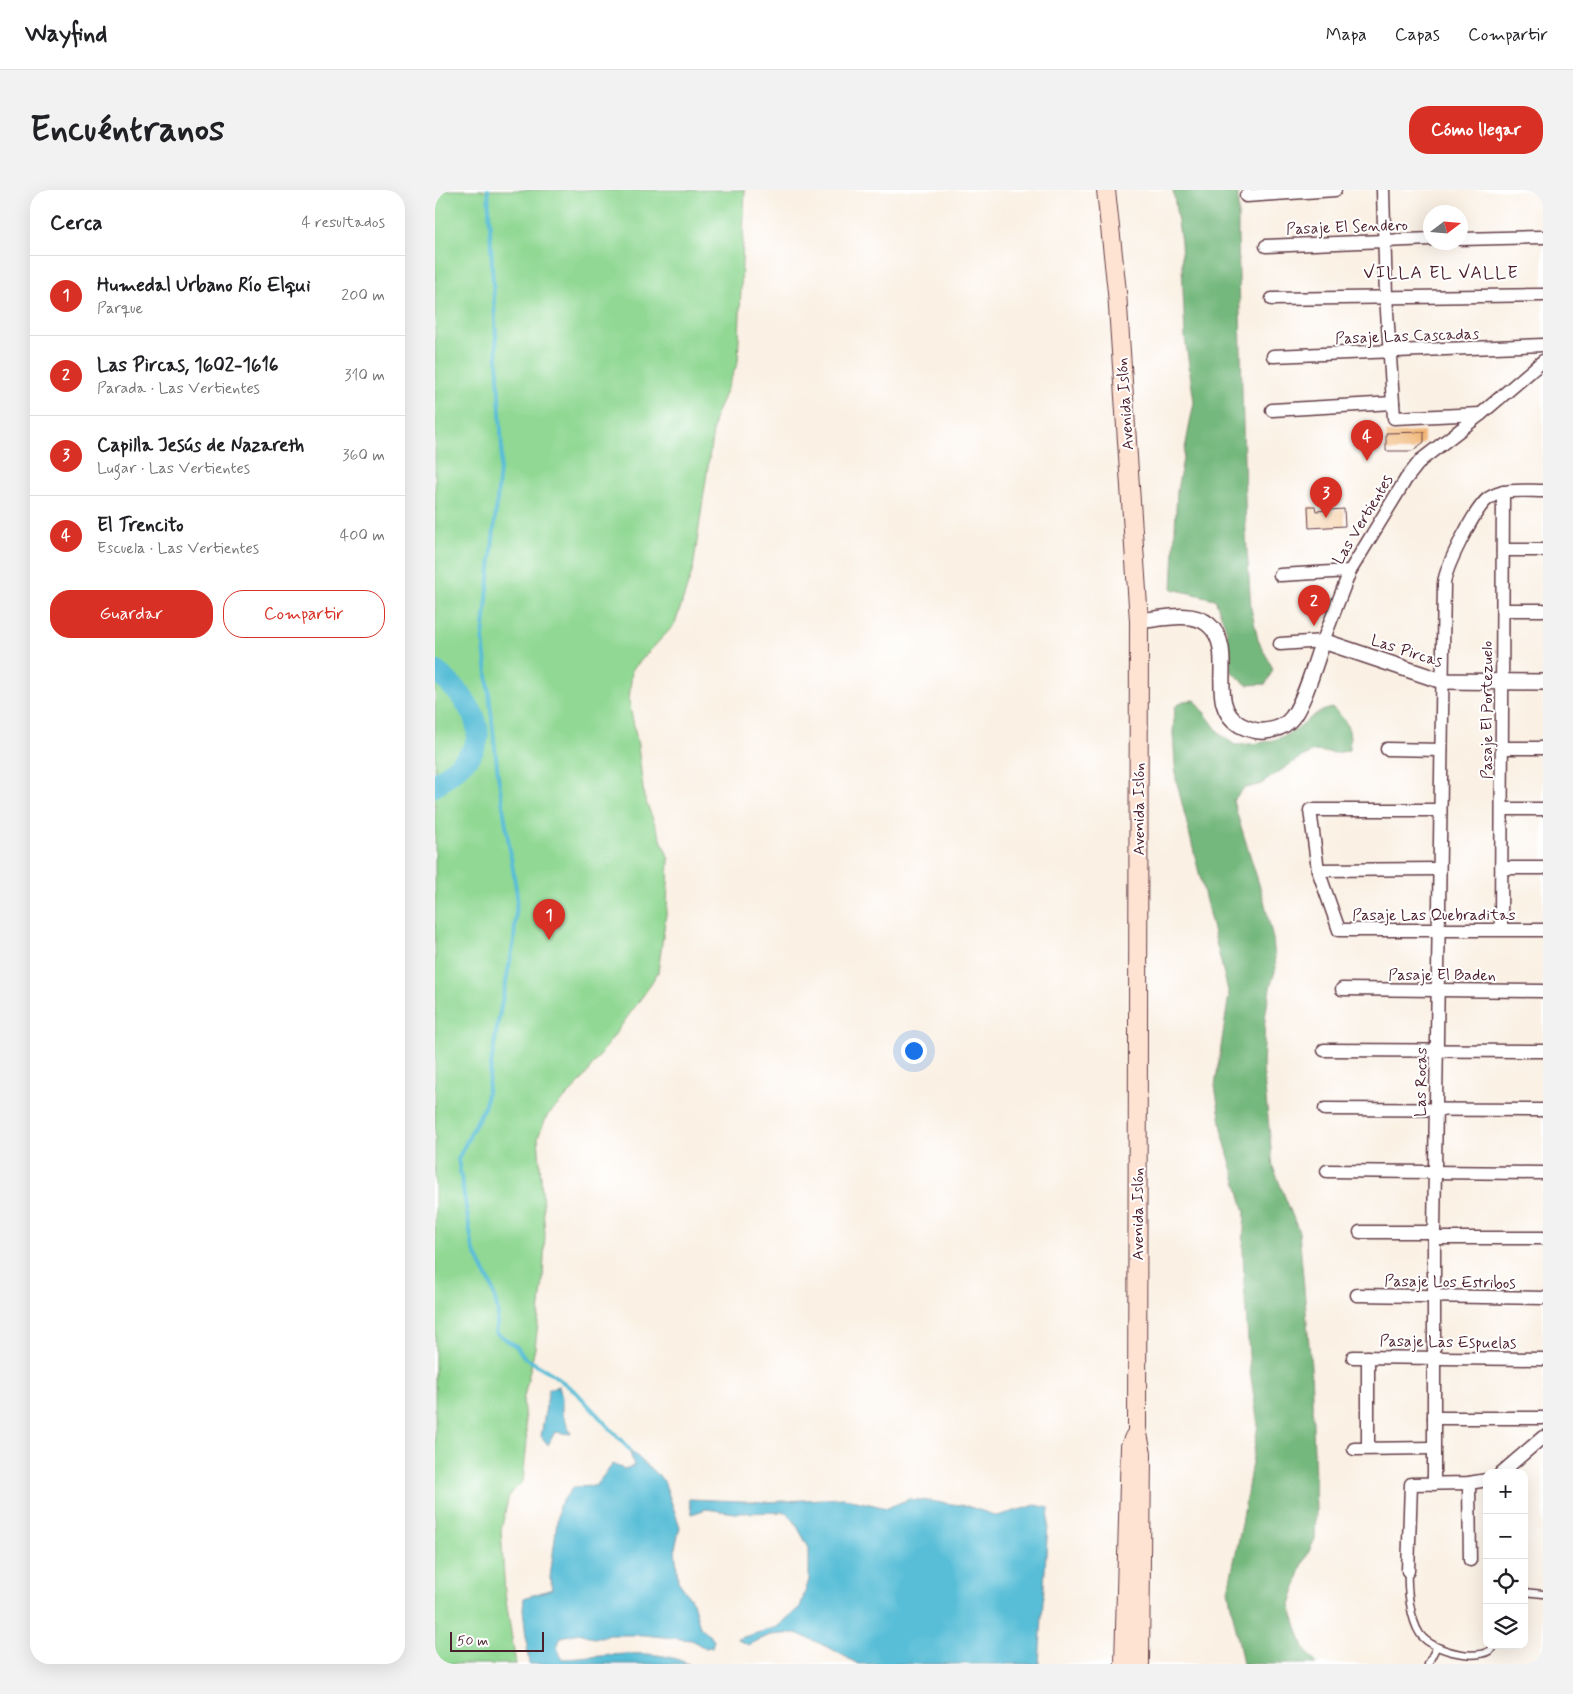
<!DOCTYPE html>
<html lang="es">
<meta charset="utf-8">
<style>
body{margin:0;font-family:Mynerve,sans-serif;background:#f2f2f2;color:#202124}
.controls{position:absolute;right:15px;bottom:15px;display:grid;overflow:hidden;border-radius:10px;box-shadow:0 5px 20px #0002}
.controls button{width:45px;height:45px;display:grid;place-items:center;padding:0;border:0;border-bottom:1px solid #e0e0e0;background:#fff;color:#202124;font:25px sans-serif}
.compass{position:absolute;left:988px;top:15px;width:45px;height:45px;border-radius:50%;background:#fff;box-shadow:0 5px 20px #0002;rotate:74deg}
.scale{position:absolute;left:15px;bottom:12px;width:94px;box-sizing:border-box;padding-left:5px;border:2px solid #4a1f2b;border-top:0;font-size:14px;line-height:18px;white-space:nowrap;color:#4a1f2b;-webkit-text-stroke:4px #fff;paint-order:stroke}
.you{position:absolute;left:478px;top:860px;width:18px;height:18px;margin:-12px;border:4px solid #fff;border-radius:50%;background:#1a73e8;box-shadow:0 0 0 8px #1a73e833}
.badge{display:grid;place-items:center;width:32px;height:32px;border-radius:50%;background:#d93025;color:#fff;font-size:16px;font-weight:700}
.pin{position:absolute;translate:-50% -41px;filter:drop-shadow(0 1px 2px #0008)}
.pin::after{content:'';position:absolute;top:26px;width:18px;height:15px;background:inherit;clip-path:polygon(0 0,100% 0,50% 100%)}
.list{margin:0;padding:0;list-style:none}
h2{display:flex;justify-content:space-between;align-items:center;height:65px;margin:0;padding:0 20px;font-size:21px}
h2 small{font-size:16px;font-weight:400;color:#757577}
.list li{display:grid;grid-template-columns:32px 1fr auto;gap:15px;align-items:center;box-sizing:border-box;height:80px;padding:0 20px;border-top:1px solid #e0e0e0}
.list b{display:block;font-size:19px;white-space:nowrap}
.list p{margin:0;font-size:16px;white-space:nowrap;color:#757577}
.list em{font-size:16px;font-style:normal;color:#757577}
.actions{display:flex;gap:10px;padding:15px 20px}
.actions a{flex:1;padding:11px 0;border:1px solid #d93025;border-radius:20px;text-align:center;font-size:18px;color:#d93025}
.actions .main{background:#d93025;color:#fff}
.icon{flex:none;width:28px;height:28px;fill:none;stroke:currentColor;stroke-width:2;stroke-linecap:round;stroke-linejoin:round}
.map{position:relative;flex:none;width:1108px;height:1474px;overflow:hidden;border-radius:20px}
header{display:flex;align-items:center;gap:30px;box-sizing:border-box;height:70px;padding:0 25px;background:#fff;border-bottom:1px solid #e0e0e0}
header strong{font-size:24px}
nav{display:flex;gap:28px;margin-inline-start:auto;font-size:18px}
.intro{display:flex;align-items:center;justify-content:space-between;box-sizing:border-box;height:120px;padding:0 30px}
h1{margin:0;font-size:35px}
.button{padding:12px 22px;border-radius:20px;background:#d93025;color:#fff;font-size:18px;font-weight:700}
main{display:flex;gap:30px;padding:0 30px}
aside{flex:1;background:#fff;border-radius:20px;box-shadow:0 5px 20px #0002}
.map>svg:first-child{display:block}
.green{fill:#90d893;stroke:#6d7c5f}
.forest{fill:#74b87d;stroke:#5f6c54}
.water{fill:#59bed7;stroke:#526e81}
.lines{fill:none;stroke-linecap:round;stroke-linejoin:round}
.stream{stroke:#59bed7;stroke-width:4}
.river{stroke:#59bed7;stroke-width:22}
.building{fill:#f0b574}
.service-casing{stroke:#643e47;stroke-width:9}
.minor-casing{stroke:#643e47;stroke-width:15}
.tertiary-casing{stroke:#643e47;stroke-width:18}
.secondary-casing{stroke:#643e47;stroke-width:20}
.service{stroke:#fff;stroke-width:6}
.minor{stroke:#fff;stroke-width:12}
.tertiary{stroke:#fff;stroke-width:15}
.secondary{stroke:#fee3d2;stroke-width:18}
.labels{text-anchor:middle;stroke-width:4;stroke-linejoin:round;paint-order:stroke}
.street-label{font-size:16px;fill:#4a1f2b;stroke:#fff}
.neighbourhood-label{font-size:18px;letter-spacing:1px;fill:#4a1f2b;stroke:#fff}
</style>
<header>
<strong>Wayfind</strong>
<nav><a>Mapa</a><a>Capas</a><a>Compartir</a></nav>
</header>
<div class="intro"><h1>Encuéntranos</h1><a class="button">Cómo llegar</a></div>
<main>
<aside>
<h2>Cerca<small>4 resultados</small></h2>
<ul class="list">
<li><span class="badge">1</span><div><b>Humedal Urbano Río Elqui</b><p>Parque</p></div><em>200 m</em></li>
<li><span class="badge">2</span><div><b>Las Pircas, 1602-1616</b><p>Parada · Las Vertientes</p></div><em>310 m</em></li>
<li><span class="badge">3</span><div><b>Capilla Jesús de Nazareth</b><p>Lugar · Las Vertientes</p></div><em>360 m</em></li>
<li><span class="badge">4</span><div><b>El Trencito</b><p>Escuela · Las Vertientes</p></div><em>400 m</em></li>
</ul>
<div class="actions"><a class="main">Guardar</a><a>Compartir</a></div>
</aside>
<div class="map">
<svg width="1108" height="1474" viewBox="0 0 1108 1474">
<rect width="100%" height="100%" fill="#fff"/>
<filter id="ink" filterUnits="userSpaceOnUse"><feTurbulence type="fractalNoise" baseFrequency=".02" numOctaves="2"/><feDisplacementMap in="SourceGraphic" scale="10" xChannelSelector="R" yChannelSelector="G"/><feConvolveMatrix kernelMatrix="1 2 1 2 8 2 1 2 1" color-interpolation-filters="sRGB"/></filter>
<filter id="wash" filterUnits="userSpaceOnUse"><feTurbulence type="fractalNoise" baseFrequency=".0096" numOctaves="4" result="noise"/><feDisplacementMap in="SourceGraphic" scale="20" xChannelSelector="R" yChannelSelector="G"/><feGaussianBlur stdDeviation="1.12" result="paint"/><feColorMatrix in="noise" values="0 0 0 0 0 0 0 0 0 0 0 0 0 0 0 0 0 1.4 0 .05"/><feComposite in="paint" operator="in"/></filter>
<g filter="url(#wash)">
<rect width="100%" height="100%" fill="#faf0e3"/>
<polygon class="green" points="0,0 310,0 303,172 280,227 258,379 240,434 197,480 194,511 203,556 209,607 234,669 232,717 223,782 212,800 144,894 112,926 103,947 110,1044 108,1090 100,1158 88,1211 92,1251 88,1291 74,1305 66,1340 70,1404 81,1474 0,1474"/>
<g class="forest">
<polygon points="738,0 803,0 803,48 811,345 816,418 823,450 838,479 831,494 812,495 797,482 791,438 780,409 737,399 742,300 759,212 750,147 746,52"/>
<path d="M760,510L786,545L800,555C818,554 835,553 851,545C869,537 875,522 898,518C913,532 917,540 914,560L902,563L879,561L863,569L826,594L808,599L798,611L829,710L838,749L841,778L835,798L830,828L828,879L838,977L864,1042L876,1177L881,1320L880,1349L866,1378L855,1415L869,1458L882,1474H808L793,1400L807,1334L823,1235L815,1180L809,1092L808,1058L810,1022L789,950L780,896L794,805L741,589L738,543L740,517L748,511Z"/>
</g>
<g class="water">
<polygon points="124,1196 127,1208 127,1223 136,1244 120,1242 113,1255 106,1246 114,1199"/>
<path d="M194,1259L229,1291L245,1337L240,1358L243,1391L258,1412L265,1437L279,1450L277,1457L270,1458L256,1450L209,1445H176L159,1448L144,1443L126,1447L122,1457L127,1469C170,1468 213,1455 254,1474H94L88,1419L89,1408L117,1399L115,1388L124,1316L138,1297L160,1296L178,1274L189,1279L199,1276Z"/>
<polygon points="408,1308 452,1318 474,1309 494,1311 532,1316 562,1326 601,1315 614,1318 604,1474 423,1474 395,1458 361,1443 335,1445 313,1455 302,1449 342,1437 365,1417 374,1390 374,1358 359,1331 351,1322 300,1323 271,1319 257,1324 254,1309 331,1312"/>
</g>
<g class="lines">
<polyline class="stream" points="53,0 67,260 48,448 63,585 82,705 79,751 62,837 50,915 23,969 38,1059 57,1097 63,1122 61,1143 81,1156 90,1168 116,1183 142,1203 194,1259"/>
<path class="river" d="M0,481C19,495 54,531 39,558C32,572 12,585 0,596"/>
</g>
<g id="blocks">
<g class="building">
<polygon points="989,242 989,252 977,261 951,261 951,243"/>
<polygon points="873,316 880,316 881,321 909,319 910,336 874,338"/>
</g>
</g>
</g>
<g filter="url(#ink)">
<use href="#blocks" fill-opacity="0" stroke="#643e47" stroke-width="1"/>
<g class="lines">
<g class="service-casing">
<g id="service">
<path d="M973,1381C972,1398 975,1429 985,1444C997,1462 1051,1474 1060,1455"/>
<polyline points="1089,1402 1108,1404"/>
<polyline points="993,1474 1001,1458"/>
</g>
</g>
<g class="minor-casing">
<g id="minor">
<polyline points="948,0 951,106 959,228 1046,224"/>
<polyline points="811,6 900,0"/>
<polyline points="1026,49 1108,47"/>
<polyline points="831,56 996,49"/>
<polyline points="837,109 1108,105"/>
<polyline points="838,166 1108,155"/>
<polyline points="837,220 958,213"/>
<polyline points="1068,360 1108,360"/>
<polyline points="845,385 915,381"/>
<polyline points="1068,420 1108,420"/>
<polyline points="845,454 888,451 915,381 971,289 986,270 1046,224 1108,171"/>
<polyline points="1068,558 1108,558"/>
<polyline points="952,559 1006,560"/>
<polyline points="1068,619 1108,619"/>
<polyline points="1005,620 875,620 883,680 904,740 1108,740"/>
<polyline points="1068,678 1108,678"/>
<polyline points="883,680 1003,679"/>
<polyline points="1066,739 1068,302"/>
<polyline points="907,799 1108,801"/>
<polyline points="889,860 1108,861"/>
<polyline points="890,919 1108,920"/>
<polyline points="892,981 1108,983"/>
<polyline points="925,1042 999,1042"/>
<polyline points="999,1048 1108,1048"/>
<polyline points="922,1105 1108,1108"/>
<polyline points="918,1167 1108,1169"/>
<polyline points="999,1228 1108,1228"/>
<polyline points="933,1258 933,1167"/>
<polyline points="919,1259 999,1258"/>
<polyline points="1066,1283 1108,1247"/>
<polyline points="1034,1293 1035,1370"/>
<path d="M999,1294V1042L1009,393C1011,376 1041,316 1054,308C1069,298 1091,301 1108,301"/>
<polyline points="973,1381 976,1294 1034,1293 1052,1290"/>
</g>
</g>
<g class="tertiary-casing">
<path id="tertiary" d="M704,431C724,429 758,420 774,435C803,460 769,514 805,535C813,539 821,542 830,541C839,540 848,537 854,531C868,518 881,470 888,451L1007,491L1108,492"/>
</g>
<g class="secondary-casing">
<g id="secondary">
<polyline points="671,0 682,102 704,431 702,1239 707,1264 705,1474"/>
<polyline points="689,1474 695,1256 699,1247"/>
</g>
</g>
<use href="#service" class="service"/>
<use href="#minor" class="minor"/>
<use href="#tertiary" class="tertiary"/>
<use href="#secondary" class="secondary"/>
</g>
</g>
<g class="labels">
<g class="street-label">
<text transform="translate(912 36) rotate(-2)" y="6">Pasaje El Sendero</text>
<text transform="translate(972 145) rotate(-2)" y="6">Pasaje Las Cascadas</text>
<text transform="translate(689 214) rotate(-94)" y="6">Avenida Islón</text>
<text transform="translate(927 329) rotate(-59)" y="6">Las Vertientes</text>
<text transform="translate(972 460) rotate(18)" y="6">Las Pircas</text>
<text transform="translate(1051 520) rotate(-90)" y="6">Pasaje El Portezuelo</text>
<text transform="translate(703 619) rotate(-90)" y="6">Avenida Islón</text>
<text x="999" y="730">Pasaje Las Quebraditas</text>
<text x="1007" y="790">Pasaje El Baden</text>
<text transform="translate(985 892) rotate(-89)" y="6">Las Rocas</text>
<text transform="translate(702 1024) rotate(-90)" y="6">Avenida Islón</text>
<text transform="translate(1015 1091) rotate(1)" y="6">Pasaje Los Estribos</text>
<text transform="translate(1013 1151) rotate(1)" y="6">Pasaje Las Espuelas</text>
</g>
<g class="neighbourhood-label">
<text x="1006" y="88">VILLA EL VALLE</text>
</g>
</g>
</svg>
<div class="controls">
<button>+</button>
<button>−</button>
<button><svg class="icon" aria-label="locate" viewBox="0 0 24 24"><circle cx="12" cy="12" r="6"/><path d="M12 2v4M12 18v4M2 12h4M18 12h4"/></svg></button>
<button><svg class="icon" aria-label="layers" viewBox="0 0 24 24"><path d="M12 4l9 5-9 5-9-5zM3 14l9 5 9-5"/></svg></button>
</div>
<svg class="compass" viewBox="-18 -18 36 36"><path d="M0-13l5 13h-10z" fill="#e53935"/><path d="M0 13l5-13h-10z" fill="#757577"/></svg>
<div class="scale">50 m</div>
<div class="you"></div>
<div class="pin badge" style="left:114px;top:750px">1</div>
<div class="pin badge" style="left:879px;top:436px">2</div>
<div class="pin badge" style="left:891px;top:328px">3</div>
<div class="pin badge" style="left:932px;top:271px">4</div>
</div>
</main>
